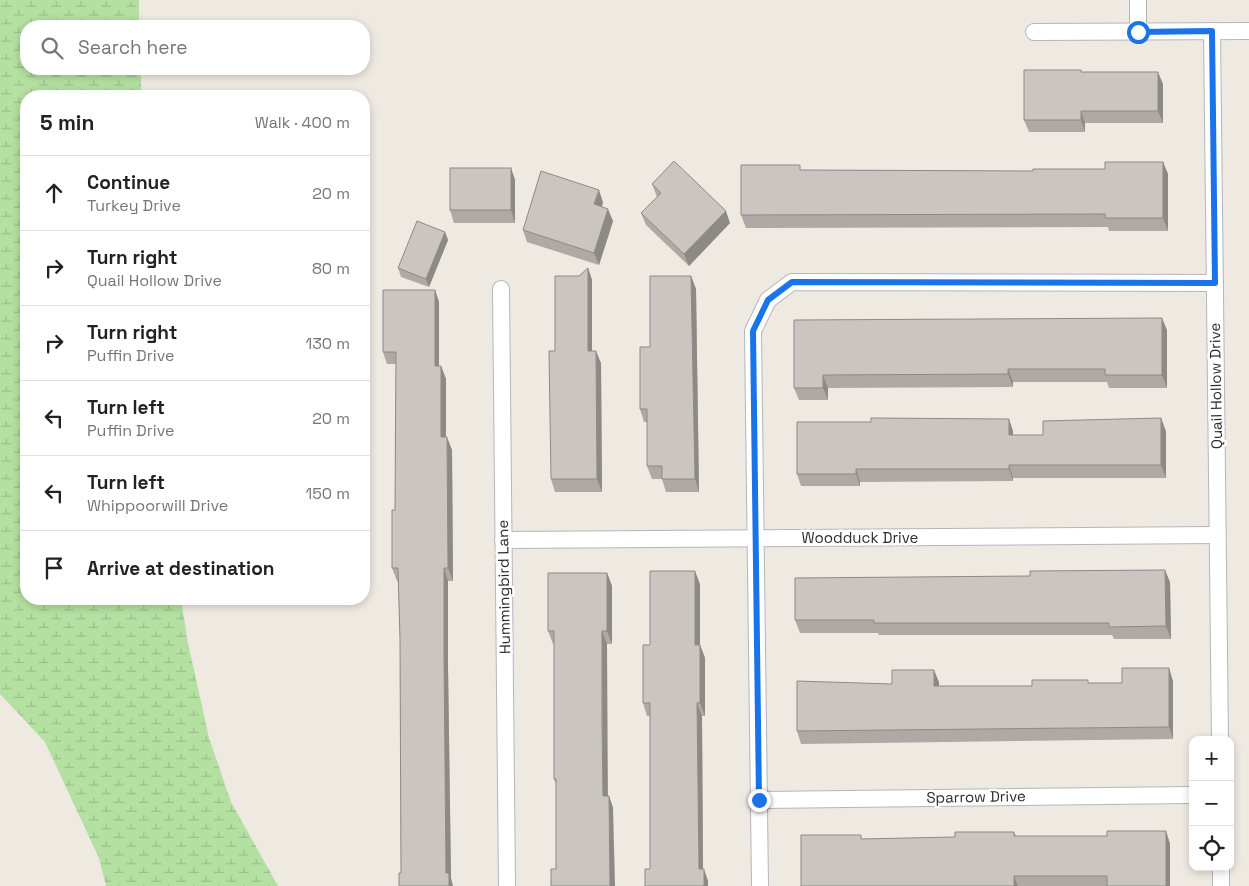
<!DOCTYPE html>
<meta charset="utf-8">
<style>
body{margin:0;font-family:"Space Grotesk",sans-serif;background:#f2f2f2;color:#222}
.controls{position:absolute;right:15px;bottom:15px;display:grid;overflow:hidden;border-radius:10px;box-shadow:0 2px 8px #0003}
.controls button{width:45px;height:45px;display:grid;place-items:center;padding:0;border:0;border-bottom:1px solid #e0e0e0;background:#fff;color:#222;font:25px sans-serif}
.stop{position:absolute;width:15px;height:15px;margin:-11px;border:4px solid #1a73e8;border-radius:50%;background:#fff}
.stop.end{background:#1a73e8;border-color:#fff;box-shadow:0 1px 5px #0008}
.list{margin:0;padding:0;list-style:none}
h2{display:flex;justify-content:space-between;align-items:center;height:65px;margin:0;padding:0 20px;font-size:21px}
h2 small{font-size:16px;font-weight:400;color:#767676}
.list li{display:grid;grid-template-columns:32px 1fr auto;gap:15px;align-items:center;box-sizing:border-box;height:75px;padding:0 20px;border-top:1px solid #e0e0e0}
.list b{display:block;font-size:19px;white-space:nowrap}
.list p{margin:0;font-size:16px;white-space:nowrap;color:#767676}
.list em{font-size:16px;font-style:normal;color:#767676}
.icon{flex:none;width:28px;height:28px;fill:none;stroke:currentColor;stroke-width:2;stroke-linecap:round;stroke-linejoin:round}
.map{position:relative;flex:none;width:1249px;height:886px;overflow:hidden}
.search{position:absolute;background:#fff;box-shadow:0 2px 8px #0003;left:20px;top:20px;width:350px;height:55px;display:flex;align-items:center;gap:12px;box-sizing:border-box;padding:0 18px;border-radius:20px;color:#767676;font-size:19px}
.panel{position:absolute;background:#fff;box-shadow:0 2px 8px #0003;left:20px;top:90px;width:350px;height:515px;border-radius:20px}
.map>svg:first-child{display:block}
.wetland{fill:url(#wetland-marsh)}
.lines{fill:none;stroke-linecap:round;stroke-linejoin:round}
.minor-casing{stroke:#b4b6bf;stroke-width:18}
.minor{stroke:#fff;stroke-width:16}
.wall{fill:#aea9a5}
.shaded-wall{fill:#8d8a86}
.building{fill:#cac5c0;stroke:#8d8a86}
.route{stroke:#1a73e8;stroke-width:6}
.labels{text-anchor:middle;stroke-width:5;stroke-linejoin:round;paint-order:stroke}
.street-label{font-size:15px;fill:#2d2d2d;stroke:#fff}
</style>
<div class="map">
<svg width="1249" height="886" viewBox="0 0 1249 886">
<defs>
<pattern id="wetland-marsh" width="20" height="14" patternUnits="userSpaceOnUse" patternTransform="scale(1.25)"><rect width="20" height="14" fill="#b4e0a1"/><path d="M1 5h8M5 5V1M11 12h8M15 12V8" fill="none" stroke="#9bc08b"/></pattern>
</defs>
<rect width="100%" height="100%" fill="#eee9e1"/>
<polygon class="wetland" points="0,0 139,0 139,26 26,26 26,69 141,69 141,96 26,96 26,599 181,599 188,643 209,738 231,802 278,886 106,886 99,858 45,742 0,694"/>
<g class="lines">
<g class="minor-casing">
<g id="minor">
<polyline points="1138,0 1138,32"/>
<polyline points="1212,31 1220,740"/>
<polyline points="1034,32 1249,31"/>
<polyline points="501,289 507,886"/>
<polyline points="503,540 1217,535"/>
<polyline points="759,800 1193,795"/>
<polyline points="1221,867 1221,886"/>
<polyline points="760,886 753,331 768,300 792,282 1215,283"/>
</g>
</g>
<use href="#minor" class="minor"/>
</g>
<g class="wall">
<polygon points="1081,72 1163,84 1163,123 1085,123 1085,132 1029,132 1024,120"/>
<polygon points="1163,162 1168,174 1168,231 1109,231 1108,227 746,228 741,215 802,170 1033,171 1105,169"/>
<polygon points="511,168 515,180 515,223 454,223 450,210"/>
<polygon points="652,184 730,223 689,266 646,225 641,213 657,197"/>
<polygon points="603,202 602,207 613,221 599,265 527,242 523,230"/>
<polygon points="445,232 448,240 429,287 401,277 398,268"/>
<polygon points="588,268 592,280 592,351 601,363 602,492 555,492 551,479 579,276"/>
<polygon points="691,276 696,289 699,492 666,492 662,479 652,479 647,466 647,422 644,422 640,409 650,347"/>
<polygon points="435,290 439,302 439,366 441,366 446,379 446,437 452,450 453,581 448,581 448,667 451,878 401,873 400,639 398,581 397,581 392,568 395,510 396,364 387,364 383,352"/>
<polygon points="794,320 1167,330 1167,388 1109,388 1107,382 1013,382 1013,387 828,388 828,400 799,400 794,388"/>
<polygon points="1013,431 1013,435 1043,435 1166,431 1166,478 1013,478 1013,481 860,482 860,486 801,486 797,474"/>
<polygon points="607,573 612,586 612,644 607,644 607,796 609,796 613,808 556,869 556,784 554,779 554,644 553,644 548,631"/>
<polygon points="1170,582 1171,639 1114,639 1112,635 879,635 878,633 800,633 795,620"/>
<polygon points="700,584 700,645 705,658 705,716 702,716 703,869 708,881 708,886 650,869 650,716 647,716 643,703 650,645"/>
<polygon points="1173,681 1173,739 801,744 797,731 892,684 939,682 939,686 1032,686"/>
<polygon points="1166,831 1170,844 1170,886 801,886 863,839 955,837 1014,832 1016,836 1107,836"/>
</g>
<g class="shaded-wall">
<polygon points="1158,72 1163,84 1163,123 1158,111"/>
<polygon points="1081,111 1085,123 1085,132 1081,120"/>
<polygon points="1163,162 1168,174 1168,231 1163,218"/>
<polygon points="511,168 515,180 515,223 511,210"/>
<polygon points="599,190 603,202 599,216 594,204"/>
<polygon points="608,209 613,221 599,265 594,253"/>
<polygon points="726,211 730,223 689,266 684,254"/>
<polygon points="445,232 448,240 429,287 426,279"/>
<polygon points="588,268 592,280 592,363 588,351"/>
<polygon points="691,276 696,289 699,492 695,479"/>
<polygon points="435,290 439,302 439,379 435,366"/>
<polygon points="1162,318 1167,330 1167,388 1162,375"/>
<polygon points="596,351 601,363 602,492 597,479"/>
<polygon points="441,366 446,379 446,450 441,437"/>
<polygon points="1008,369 1013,382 1013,387 1008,374"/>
<polygon points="823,375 828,388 828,400 823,388"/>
<polygon points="1161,418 1166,431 1166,478 1161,465"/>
<polygon points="1009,419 1013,431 1013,447 1009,435"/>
<polygon points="447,437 452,450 453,581 448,568"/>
<polygon points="1009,465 1013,478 1013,481 1009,469"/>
<polygon points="856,469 860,482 860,486 856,474"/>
<polygon points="444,568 448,581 448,667 451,878 453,886 449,886 446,873 444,655"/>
<polygon points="1165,570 1170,582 1171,639 1166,626"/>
<polygon points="695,571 700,584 700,658 695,645"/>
<polygon points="607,573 612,586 612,644 607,631"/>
<polygon points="602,631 607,644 608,808 603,796"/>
<polygon points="700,645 705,658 705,716 700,703"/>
<polygon points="1169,668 1173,681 1173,739 1169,727"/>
<polygon points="934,670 939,682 939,698 934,686"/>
<polygon points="697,703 702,716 703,881 699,869"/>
<polygon points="609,796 613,808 615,886 610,886"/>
<polygon points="1166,831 1170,844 1170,886 1166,886"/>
<polygon points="704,869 708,881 708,886 704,886"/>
<polygon points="1014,876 1018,886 1014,886"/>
</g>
<g class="building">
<polygon points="1024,70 1081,70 1081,72 1158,72 1158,111 1081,111 1081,120 1024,120"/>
<polygon points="674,161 726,211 684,254 641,213 661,193 652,184"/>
<polygon points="1105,162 1163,162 1163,218 1105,218 1105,214 741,215 741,165 800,165 800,170 1033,171 1033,169 1105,169"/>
<rect x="450" y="168" width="61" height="42"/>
<polygon points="541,171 599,190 594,204 608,209 594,253 523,230"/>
<polygon points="417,221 445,232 426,279 398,268"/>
<polygon points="588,268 588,351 596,351 597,479 551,479 549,351 555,351 555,276 579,276"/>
<polygon points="650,276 691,276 695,479 662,479 662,466 647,466 647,409 640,409 640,347 650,347"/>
<polygon points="383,290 435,290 435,366 441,366 441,437 447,437 448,568 444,568 444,655 446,873 449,873 449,886 399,886 399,873 401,873 400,639 398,568 392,568 392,510 395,510 396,352 383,352"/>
<polygon points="1162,318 1162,375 1105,375 1105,369 1008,369 1008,374 823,375 823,388 794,388 794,320"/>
<polygon points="871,418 1009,419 1009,435 1043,435 1043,421 1161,418 1161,465 1009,465 1009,469 856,469 856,474 797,474 797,422 871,422"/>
<polygon points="1165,570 1166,626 1109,627 1109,623 874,623 874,620 795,620 795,578 1030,576 1030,571"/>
<polygon points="650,571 695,571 695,645 700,645 700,703 697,703 699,869 704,869 704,886 645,886 645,869 650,869 650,703 643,703 643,645 650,645"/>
<polygon points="548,573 607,573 607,631 602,631 602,720 603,796 609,796 610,886 551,886 551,869 556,869 556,779 554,779 554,631 548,631"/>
<polygon points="1122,668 1169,668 1169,727 797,731 797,681 892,684 892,670 934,670 934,686 1032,686 1032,680 1088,680 1088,683 1122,683"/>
<polygon points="1107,831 1166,831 1166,886 1107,886 1107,876 1014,876 1014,886 801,886 801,835 861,835 861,839 955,837 955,832 1014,832 1014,836 1107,836"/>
</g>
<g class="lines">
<polyline class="route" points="759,800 753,331 768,300 792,282 1215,283 1212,31 1138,32"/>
</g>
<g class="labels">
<g class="street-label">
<text transform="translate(1216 386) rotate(-91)" y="5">Quail Hollow Drive</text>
<text x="860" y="543">Woodduck Drive</text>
<text transform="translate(504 587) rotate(-91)" y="5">Hummingbird Lane</text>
<text transform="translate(976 797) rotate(-1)" y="5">Sparrow Drive</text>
</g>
</g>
</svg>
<div class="controls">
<button>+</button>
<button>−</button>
<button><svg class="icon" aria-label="locate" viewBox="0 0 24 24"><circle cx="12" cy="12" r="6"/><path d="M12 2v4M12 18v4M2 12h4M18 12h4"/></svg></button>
</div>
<div class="stop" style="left:1138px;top:32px"></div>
<div class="stop end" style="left:759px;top:800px"></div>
<div class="search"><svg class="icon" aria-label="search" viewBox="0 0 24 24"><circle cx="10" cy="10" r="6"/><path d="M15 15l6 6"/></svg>Search here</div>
<section class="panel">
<h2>5 min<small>Walk · 400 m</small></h2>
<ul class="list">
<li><svg class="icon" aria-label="ahead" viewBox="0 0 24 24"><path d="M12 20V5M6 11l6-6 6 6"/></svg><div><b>Continue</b><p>Turkey Drive</p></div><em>20 m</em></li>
<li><svg class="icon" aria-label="right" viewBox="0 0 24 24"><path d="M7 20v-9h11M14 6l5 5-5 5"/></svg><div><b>Turn right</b><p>Quail Hollow Drive</p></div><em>80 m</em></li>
<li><svg class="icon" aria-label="right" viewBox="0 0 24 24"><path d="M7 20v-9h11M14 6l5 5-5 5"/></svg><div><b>Turn right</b><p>Puffin Drive</p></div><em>130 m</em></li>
<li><svg class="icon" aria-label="left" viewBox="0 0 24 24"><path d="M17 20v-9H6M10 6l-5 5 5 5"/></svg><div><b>Turn left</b><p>Puffin Drive</p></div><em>20 m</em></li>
<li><svg class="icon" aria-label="left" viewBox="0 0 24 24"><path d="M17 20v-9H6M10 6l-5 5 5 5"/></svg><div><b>Turn left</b><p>Whippoorwill Drive</p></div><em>150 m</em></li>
<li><svg class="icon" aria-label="arrive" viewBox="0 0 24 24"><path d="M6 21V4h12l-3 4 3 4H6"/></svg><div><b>Arrive at destination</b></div></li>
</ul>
</section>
</div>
